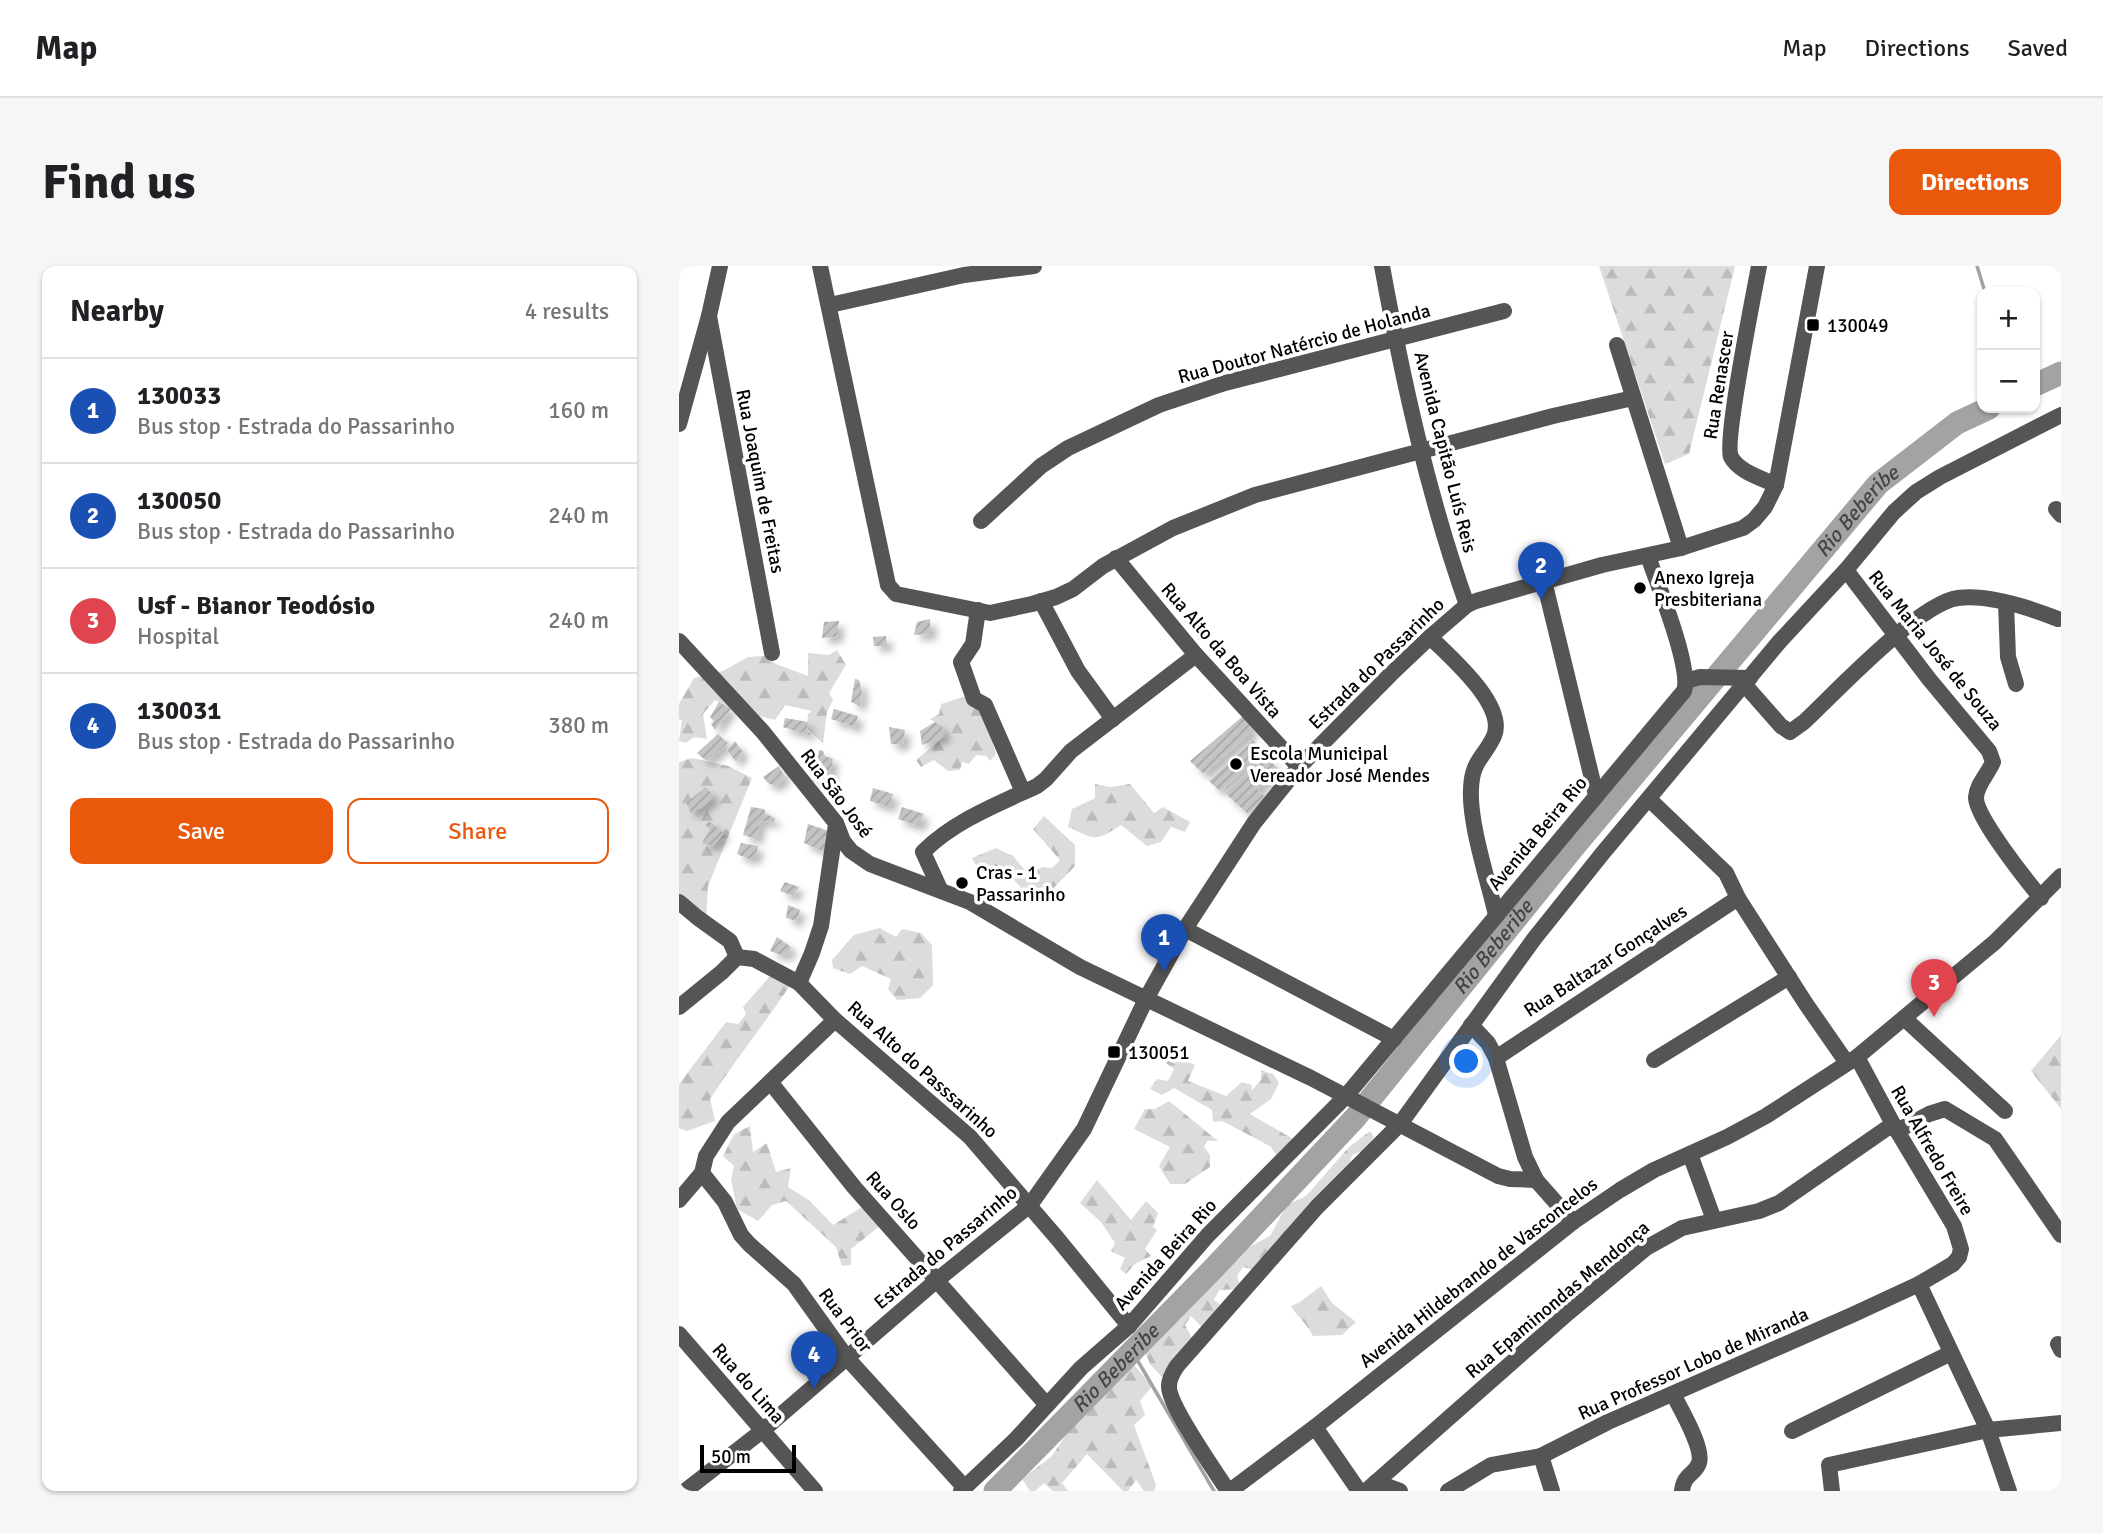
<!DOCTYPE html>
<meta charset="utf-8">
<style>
body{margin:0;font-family:Signika,sans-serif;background:#f6f6f6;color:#202124}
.controls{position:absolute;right:21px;top:21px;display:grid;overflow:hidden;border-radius:14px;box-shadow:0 2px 5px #0004}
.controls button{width:63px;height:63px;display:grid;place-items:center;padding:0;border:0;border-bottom:2px solid #e0e0e0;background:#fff;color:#202124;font:35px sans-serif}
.scale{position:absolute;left:21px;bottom:18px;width:96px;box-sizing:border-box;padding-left:7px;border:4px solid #000;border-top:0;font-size:19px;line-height:24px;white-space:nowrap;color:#000;-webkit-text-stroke:5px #fff;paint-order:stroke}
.you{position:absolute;left:788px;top:796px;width:24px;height:24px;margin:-18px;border:5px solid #fff;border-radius:50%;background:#1a73e8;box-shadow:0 0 0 10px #1a73e833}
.badge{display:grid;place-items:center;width:46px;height:46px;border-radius:50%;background:#ea580c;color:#fff;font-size:23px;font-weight:700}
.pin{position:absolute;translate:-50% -58px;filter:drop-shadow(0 2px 4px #0008)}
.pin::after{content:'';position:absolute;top:37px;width:24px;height:21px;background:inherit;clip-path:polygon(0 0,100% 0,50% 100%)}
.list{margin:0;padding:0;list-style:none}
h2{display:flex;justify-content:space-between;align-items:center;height:91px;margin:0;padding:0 28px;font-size:30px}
h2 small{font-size:23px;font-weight:400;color:#757577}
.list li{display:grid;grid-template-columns:46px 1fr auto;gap:21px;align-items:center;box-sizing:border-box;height:105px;padding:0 28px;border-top:2px solid #e0e0e0}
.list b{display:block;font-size:26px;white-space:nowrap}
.list p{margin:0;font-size:23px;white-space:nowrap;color:#757577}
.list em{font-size:23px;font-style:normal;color:#757577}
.actions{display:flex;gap:14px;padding:21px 28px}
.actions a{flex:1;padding:16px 0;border:2px solid #ea580c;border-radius:14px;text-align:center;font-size:24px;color:#ea580c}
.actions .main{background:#ea580c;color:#fff}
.map{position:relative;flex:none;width:1382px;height:1225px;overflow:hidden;border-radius:14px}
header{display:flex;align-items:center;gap:42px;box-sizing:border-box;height:98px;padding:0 35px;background:#fff;border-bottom:2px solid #e0e0e0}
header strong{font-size:33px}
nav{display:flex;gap:38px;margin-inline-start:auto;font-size:24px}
.intro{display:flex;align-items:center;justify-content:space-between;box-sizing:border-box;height:168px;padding:0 42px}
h1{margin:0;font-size:49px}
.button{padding:18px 32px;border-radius:14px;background:#ea580c;color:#fff;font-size:24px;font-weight:700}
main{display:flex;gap:42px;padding:0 42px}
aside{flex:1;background:#fff;border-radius:14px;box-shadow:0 2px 5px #0004}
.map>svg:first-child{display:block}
.forest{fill:url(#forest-firs)}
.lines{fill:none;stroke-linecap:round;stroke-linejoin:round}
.stream{stroke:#a3a3a3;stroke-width:3.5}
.river{stroke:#a3a3a3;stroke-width:23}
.building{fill:url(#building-hatch);filter:url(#shadow)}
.minor{stroke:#555;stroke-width:16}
.poi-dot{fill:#000;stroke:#fff;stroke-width:2.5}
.labels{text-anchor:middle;stroke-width:7;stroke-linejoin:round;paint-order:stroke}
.poi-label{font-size:19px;fill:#000;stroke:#fff;text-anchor:start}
.street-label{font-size:19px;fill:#000;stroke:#fff}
.water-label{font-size:21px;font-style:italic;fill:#444;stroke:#fff}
</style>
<header>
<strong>Map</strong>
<nav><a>Map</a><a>Directions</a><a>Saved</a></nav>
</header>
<div class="intro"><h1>Find us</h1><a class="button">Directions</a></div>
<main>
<aside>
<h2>Nearby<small>4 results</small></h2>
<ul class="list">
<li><span class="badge" style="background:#1a4fb4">1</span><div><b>130033</b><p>Bus stop · Estrada do Passarinho</p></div><em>160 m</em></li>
<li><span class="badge" style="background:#1a4fb4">2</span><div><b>130050</b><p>Bus stop · Estrada do Passarinho</p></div><em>240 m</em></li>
<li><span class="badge" style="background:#e0444e">3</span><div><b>Usf - Bianor Teodósio</b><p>Hospital</p></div><em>240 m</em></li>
<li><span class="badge" style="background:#1a4fb4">4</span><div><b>130031</b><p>Bus stop · Estrada do Passarinho</p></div><em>380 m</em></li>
</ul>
<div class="actions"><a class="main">Save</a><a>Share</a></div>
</aside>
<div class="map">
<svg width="1382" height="1225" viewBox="0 0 1382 1225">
<defs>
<pattern id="forest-firs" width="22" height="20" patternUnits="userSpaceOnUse" patternTransform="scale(1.75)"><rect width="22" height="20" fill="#dcdcdc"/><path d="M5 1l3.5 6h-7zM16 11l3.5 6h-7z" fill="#bbb"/></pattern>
<pattern id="building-hatch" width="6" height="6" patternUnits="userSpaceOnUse" patternTransform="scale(1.75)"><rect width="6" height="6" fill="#c4c4c4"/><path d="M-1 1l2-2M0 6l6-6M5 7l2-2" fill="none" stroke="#a7a7a7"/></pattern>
<filter id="shadow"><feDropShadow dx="6" dy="6" stdDeviation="3.5" flood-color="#0004"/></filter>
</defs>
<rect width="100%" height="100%" fill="#fff"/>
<g class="forest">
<polygon points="920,0 1056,0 1010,188 986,198"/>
<polygon points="158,384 167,399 150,427 154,434 148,446 144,477 128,463 129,448 133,445 106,439 96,454 52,443 36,434 24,448 28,473 15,471 7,477 0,475 3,454 0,453 0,438 15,412 44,405 69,391 86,390 97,398 129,410 129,387 150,389"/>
<polygon points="288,430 303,442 317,488 311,495 307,490 297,489 290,498 283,496 281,504 269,505 255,494 242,501 237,494 266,470 263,460 251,453 260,448 262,438"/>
<polygon points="13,492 49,500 73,512 29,620 27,655 0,633 0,496"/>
<path d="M416,518L431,521L451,518L475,547L484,541L511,556L506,566L492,561L482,576L468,580L442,559C416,576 417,574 389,561L393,543L416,532Z"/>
<polygon points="365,550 396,579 396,600 370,627 352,634 333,611 320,601 313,614 298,601 293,592 317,582 334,590 350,609 363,601 373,602 381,594 354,563"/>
<polygon points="201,662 217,671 223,663 242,667 253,679 254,719 241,732 218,734 209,723 212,713 183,700 171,708 154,702 153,694 175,669"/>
<path d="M92,709L112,718C86,757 57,793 31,833L36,855L8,865L0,862V818L47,756L59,758L67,748L64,741Z"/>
<polygon points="1382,769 1382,843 1352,805"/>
<polygon points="493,789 516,799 509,815 547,830 563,816 573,819 572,825 582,814 582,804 594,808 600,817 592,833 571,848 616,874 598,890 591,880 543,855 534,856 533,844 495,822 483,829 471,823 478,813 489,815 495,803 487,797"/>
<polygon points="490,835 539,875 528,875 525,881 531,889 531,901 506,918 491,918 480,900 491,881 455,863 466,843 476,843"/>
<polygon points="71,860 74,886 88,877 97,906 112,902 109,921 131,935 154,959 185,940 206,956 172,983 172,999 163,1000 157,981 107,935 93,939 79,955 58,943 52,913 55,900 44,890 55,868"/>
<polygon points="691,865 695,871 686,884 673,889 670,903 577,1005 564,1001 558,1010 562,1023 540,1024 535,1034 548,1044 524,1062 512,1050 506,1059 515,1076 483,1111 471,1098 464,1081 564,984 591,970 608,939 627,930 670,881"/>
<polygon points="418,914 452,954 467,935 479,947 474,961 478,964 466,983 472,990 456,998 447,1008 441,1003 446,992 432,985 436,977 422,956 401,937"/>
<path d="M642,1020L653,1037L677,1056L663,1069L634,1070C627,1056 619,1052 612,1040L621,1036Z"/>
<polygon points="451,1094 473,1120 461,1135 466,1149 455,1159 477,1219 475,1225 465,1225 457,1214 449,1225 444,1225 408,1188 383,1217 389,1225 374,1225 365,1217 356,1225 351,1225 343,1213 373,1190 398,1152"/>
</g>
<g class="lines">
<g class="stream">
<polyline points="1298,0 1306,26"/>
<polyline points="453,1085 535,1225"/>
</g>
<g class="river">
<polyline points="1356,119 1382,107"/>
<path id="s1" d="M316,1225L533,1004L676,852L894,582L1199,218L1278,157L1310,142"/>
</g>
</g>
<g class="building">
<polygon points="251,353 252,368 235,369 238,356"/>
<polygon points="160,355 158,371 143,372 145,356"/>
<polygon points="207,370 208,380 195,380 194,371"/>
<polygon points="176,413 180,414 183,425 181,440 172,436"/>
<polygon points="40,436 52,443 36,464 32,458 35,455 31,451"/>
<polygon points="155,443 179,450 176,461 152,453"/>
<polygon points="564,450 575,464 525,508 511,495"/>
<polygon points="106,452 129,456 128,463 133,470 104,461"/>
<polygon points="256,456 263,460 266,470 243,479 241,465"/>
<polygon points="210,461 226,464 224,479 212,478"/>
<polygon points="39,468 49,477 28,495 18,487"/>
<polygon points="574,474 585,486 541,525 530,515"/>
<polygon points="56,475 64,486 57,496 48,484"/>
<polygon points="140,484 144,485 146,490 154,493 149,520 134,515"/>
<polygon points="587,490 600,504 578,523 587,532 569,548 546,527"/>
<polygon points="100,500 106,511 96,520 89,517 84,511"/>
<polygon points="27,521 35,531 21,543 19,542 13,548 7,537"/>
<polygon points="194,522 214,528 210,541 191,535"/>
<polygon points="72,541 85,543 87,548 96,552 95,556 81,555 78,573 64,569"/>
<polygon points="223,541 245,548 239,560 219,553"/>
<polygon points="30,555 45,567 34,580 23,577 31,563 26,559"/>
<polygon points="129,558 152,566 146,586 125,577"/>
<polygon points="62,577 79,580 77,591 72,591 72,594 58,588"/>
<polygon points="106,616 120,621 114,630 101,625"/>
<polygon points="109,639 121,644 118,655 107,652"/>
<polygon points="98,671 112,681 109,688 102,689 91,685"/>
</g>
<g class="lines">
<g class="minor">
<polyline points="141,0 209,319 217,328 311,347 353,338 377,331 394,323 424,300 494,262 576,229 874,150 954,132"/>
<path d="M703,0C724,115 749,229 788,339"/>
<path d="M1080,0C1075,27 1045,176 1052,191C1060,206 1083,212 1097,219"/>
<polyline points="151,39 285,9 355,0"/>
<polyline points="30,50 93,387"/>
<polyline points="938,79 1002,282"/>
<polyline points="0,158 30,50 41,0"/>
<polyline points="1377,243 1382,249"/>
<polyline points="302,255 362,200 389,182 480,139 546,117 825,45"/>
<polyline points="437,292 517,389 620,501"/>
<path d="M1167,304L1250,413L1310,485L1314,496C1309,508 1298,518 1297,531C1296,550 1348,615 1362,632"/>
<polyline points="865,315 917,529"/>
<polyline points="362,335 399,405 434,453"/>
<polyline points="1327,337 1329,391 1337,418"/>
<polyline points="299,344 294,378 282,396 295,433 306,439 344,526"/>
<path d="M751,371C770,390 828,439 815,470C805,492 793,494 792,523C790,557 809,614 817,649"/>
<polyline points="0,375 84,466 157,557 164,575 172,585 191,598 291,636 401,701 632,812 819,910 831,913 857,914"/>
<polyline points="1007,415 1021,411 1071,412"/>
<path d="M1065,418L1102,460L1111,466L1125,456C1157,426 1240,337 1279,332C1309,328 1351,342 1379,353"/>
<polyline points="970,533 1047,607 1059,632 1127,738 1168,797"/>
<path d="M261,623L244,586C275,555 319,538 358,520L367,513L392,485L517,389"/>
<polyline points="0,636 19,652 51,675 58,691"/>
<polyline points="506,663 715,773"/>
<polyline points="120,717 133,687 142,660 157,559"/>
<polyline points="0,741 43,706 58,691 75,693 120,717 156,754 291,871 378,972 450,1060"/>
<polyline points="1225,752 1326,845"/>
<polyline points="792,759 809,777 817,792 846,891 857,914 894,956"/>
<polyline points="817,792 1059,632"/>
<polyline points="975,794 1110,711"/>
<polyline points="92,817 175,921 367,1138"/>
<polyline points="1218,865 1250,848 1266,843 1316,873 1382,969"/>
<polyline points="1011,888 1035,954"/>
<polyline points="23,907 46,936 62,969 70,978 115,1018 168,1092 286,1222"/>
<polyline points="0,934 23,907 27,890 49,856 156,754"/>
<polyline points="1240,1018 1309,1164 1330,1225"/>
<polyline points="0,1068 136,1225"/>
<polyline points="1379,1078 1382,1084"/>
<path d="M994,1128C1001,1142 1025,1182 1020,1197C1016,1209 1005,1207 1003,1225"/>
<polyline points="636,1161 680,1225"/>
<polyline points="1113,1165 1272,1087"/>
<polyline points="862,1190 873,1225"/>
<polyline points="697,1216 721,1225"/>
<polyline points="6,1225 83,1165 258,1014 351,939 405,863 467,733 506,663 575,557 620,501 712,408 751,371 788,339 797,335 923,299 1002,282 1064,262 1075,254 1086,241 1097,219 1138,0"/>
<path d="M282,1225L337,1173L402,1102L450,1060L529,969L667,830L1005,425C1013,402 978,317 969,290"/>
<path d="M549,1225C537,1206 489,1139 490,1120C490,1113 494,1106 498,1100L638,941L721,858L855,673L923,588L1101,375L1167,304L1215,246L1237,226L1261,211L1382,149"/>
<polyline points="551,1225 636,1161 894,956 941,924 975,904 1048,871 1087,850 1178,791 1316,676 1382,610"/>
<polyline points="687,1225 890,1046 967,982 1003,962 1080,945 1100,937 1214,858"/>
<polyline points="769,1225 812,1199 862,1190 929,1156 1173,1049 1240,1018 1274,998 1280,991 1282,983 1275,960 1214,858 1178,791"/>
<polyline points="1153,1225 1150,1199 1309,1164 1382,1157"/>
</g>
</g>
<g class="poi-dot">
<rect x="1127" y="52" width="14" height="14" rx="3.5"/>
<circle cx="961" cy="322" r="7"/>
<circle cx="557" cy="498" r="7"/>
<circle cx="283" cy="617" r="7"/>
<rect x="428" y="779" width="14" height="14" rx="3.5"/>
</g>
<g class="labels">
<g class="poi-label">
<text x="1148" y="66">130049</text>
<text x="975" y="318">Anexo Igreja<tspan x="975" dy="22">Presbiteriana</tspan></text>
<text x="571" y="494">Escola Municipal<tspan x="571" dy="22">Vereador José Mendes</tspan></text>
<text x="297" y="613">Cras - 1<tspan x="297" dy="22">Passarinho</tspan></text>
<text x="449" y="793">130051</text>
</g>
<g class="street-label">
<text transform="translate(625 77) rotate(-15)" y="7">Rua Doutor Natércio de Holanda</text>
<text transform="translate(1039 119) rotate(-81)" y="7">Rua Renascer</text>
<text transform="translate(767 186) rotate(76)" y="7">Avenida Capitão Luís Reis</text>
<text transform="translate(82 215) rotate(79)" y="7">Rua Joaquim de Freitas</text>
<text transform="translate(543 384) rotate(49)" y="7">Rua Alto da Boa Vista</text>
<text transform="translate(1257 384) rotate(51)" y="7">Rua Maria José de Souza</text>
<text transform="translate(697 397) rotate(-44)" y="7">Estrada do Passarinho</text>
<text transform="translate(158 527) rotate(53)" y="7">Rua São José</text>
<text transform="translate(858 567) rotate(-50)" y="7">Avenida Beira Rio</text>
<text transform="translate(926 694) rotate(-33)" y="7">Rua Baltazar Gonçalves</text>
<text transform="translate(244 803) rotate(42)" y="7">Rua Alto do Passsarinho</text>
<text transform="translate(1254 884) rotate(60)" y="7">Rua Alfredo Freire</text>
<text transform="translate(215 934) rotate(48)" y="7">Rua Oslo</text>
<text transform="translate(266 981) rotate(-40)" y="7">Estrada do Passarinho</text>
<text transform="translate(486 988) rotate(-48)" y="7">Avenida Beira Rio</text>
<text transform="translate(799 1006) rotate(-38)" y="7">Avenida Hildebrando de Vasconcelos</text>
<text transform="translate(878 1033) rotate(-40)" y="7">Rua Epaminondas Mendonça</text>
<text transform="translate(167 1054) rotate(53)" y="7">Rua Prior</text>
<text transform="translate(1014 1097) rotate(-24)" y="7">Rua Professor Lobo de Miranda</text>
<text transform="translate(70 1117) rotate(49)" y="7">Rua do Lima</text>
</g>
<g class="water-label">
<text dy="7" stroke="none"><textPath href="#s1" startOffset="1306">Rio Beberibe</textPath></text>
<text dy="7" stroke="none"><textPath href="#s1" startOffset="738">Rio Beberibe</textPath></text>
<text dy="7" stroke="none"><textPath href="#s1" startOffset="172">Rio Beberibe</textPath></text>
</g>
</g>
</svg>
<div class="controls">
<button>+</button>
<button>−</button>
</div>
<div class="scale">50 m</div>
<div class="you"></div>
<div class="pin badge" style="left:485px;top:706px;background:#1a4fb4">1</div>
<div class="pin badge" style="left:862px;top:334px;background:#1a4fb4">2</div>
<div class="pin badge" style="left:1255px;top:751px;background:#e0444e">3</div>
<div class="pin badge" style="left:135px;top:1123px;background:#1a4fb4">4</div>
</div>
</main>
